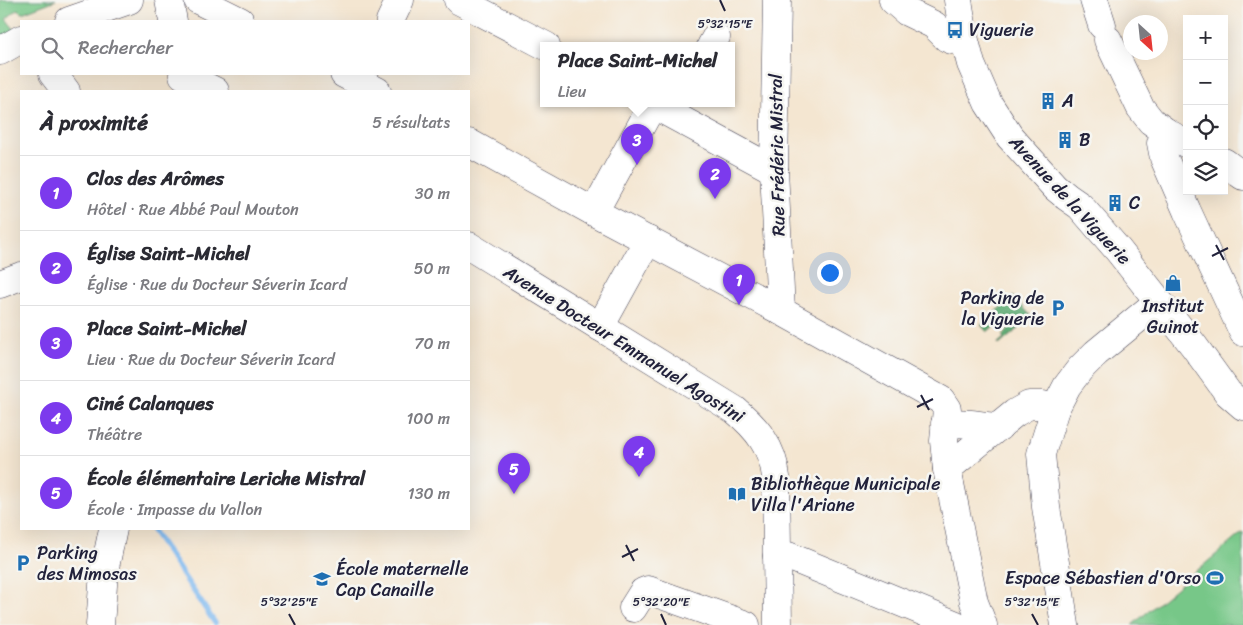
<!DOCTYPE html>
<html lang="fr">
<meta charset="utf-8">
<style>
body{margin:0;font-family:Sriracha,sans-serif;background:#f7f7f7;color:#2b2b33}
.controls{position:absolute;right:15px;top:15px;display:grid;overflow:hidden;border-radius:0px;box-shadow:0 5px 20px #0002}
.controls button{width:45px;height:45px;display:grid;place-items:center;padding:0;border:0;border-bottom:1px solid #e1e1e2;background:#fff;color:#2b2b33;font:25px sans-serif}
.compass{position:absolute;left:1123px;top:15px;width:45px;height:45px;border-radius:50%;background:#fff;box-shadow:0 5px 20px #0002;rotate:153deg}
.you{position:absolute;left:829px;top:272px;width:18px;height:18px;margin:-12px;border:4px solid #fff;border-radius:50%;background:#1a73e8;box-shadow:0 0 0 8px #1a73e833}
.badge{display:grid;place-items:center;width:32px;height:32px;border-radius:50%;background:#7c3aed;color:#fff;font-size:16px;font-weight:700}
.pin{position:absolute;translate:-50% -41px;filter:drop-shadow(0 1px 2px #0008)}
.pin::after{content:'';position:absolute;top:26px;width:18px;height:15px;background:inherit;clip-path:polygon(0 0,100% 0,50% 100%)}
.popup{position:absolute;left:540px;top:42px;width:195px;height:65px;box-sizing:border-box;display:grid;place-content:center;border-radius:0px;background:#fff;filter:drop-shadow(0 1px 4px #0005);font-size:16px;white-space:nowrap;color:#7c7c81}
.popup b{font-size:19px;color:#2b2b33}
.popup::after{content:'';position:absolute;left:50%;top:100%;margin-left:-10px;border:10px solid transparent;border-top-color:#fff}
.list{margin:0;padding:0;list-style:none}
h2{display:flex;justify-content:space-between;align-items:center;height:65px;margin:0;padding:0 20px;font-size:21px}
h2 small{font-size:16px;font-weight:400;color:#7c7c81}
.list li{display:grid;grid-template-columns:32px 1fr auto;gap:15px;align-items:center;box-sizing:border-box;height:75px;padding:0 20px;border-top:1px solid #e1e1e2}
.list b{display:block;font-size:19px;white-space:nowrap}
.list p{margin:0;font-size:16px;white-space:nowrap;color:#7c7c81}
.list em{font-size:16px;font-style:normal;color:#7c7c81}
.icon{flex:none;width:28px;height:28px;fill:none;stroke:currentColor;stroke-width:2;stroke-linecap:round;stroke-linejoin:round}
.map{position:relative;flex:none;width:1243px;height:625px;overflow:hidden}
.search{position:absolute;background:#fff;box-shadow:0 5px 20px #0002;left:20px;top:20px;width:450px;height:55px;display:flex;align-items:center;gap:12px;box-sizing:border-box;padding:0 18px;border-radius:0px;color:#7c7c81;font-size:19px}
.panel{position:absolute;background:#fff;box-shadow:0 5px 20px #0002;left:20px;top:90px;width:450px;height:440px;border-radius:0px}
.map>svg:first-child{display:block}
.green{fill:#77c788;stroke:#4c7462}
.forest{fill:#61ac74;stroke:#426758}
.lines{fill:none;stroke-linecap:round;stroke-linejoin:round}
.stream{stroke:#7eb9f0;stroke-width:5.5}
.minor-casing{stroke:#423f52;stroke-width:29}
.minor{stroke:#fff;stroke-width:28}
.ticks{fill:none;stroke:#22223b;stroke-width:2}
.labels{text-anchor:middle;stroke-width:5;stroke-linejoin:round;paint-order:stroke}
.poi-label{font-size:18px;fill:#22223b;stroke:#f6f6f2;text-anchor:start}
.street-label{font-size:18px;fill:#22223b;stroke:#f6f6f2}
.ticks-label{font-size:12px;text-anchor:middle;fill:#22223b;stroke:#f6f6f2;stroke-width:5;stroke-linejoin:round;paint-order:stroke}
</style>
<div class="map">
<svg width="1243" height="625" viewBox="0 0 1243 625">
<rect width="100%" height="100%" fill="#f6f6f2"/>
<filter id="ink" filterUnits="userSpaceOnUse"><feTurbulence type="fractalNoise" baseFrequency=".02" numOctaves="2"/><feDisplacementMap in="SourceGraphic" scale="10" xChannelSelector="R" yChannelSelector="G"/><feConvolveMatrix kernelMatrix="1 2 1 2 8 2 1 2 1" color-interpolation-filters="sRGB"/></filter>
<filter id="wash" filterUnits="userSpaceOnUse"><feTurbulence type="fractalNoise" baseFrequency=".0096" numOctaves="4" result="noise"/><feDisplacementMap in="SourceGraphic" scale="20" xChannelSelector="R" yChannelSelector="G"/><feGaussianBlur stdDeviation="1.12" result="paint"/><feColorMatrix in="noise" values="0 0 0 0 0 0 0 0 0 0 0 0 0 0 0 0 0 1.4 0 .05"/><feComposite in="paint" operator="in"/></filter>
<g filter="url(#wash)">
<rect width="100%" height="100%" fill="#f4e6d1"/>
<g class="green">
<polygon points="0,0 56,0 22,13 18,9 6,19 15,30 0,42"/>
<polygon points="1243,532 1243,625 1132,625"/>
</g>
<polygon class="forest" points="1013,296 1032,317 999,345 998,343 1004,338 1002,335 1009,329 1001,320 987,332 981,325"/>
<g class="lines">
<polyline class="stream" points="152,529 215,623"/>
</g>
</g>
<g filter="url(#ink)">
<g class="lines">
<g class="minor-casing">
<g id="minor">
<polyline points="169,0 173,21"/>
<polyline points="198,0 240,21"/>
<polyline points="458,0 546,46"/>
<polyline points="777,0 774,170 781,311"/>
<polyline points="893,0 907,12 934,25 947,38 952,40 964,37"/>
<polyline points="958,0 964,37 971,64 988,103 1010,137 1055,187 1067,197 1080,206 1118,250 1194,346 1228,393 1243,406"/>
<polyline points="1094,0 1102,25"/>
<polyline points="69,21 129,0"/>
<polyline points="390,21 400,0"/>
<polyline points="1108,40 1140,107 1151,121 1166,132 1161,143 1164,158 1187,211 1243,332"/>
<polyline points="711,46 716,37"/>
<polyline points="0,51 21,39"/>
<polyline points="53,74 66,91"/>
<polyline points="344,74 377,91"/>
<polyline points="183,75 215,91"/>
<polyline points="652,104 774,170"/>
<polyline points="1166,132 1187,144"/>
<polyline points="469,143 594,212 781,311 941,400 947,409 944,441 947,469 974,602 983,625"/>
<polyline points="1224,162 1243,176"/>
<polyline points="594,212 653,104"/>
<path d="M469,246L735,410C757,428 773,448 776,477L778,625"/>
<polyline points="0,284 21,276"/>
<polyline points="600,327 648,240"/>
<path d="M945,424C964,421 980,426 999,427"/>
<polyline points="947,469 1015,413 1029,405 1043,405 1055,409"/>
<polyline points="777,556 788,556 956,625"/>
<polyline points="633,608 643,592 648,590 746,625"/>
<polyline points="100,625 104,572 113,529"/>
<polyline points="1065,625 1046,507 1041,454 1055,409 1067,386 1080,369 1096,353 1158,302"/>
</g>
</g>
<use href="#minor" class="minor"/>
</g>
</g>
<path class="ticks" d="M720,0L725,11M1216,245L1224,260M1212,256L1228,248M921,395L929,410M917,407L933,399M626,545L634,561M622,557L638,549M289,614L295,625M661,614L666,625M1032,614L1038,625"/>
<defs>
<g id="bus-bare" transform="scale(1.35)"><path d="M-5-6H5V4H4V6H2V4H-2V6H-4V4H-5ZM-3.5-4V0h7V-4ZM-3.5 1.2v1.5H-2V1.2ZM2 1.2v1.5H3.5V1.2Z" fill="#1f6fb2" stroke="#f6f6f2" stroke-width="2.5" paint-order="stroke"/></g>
<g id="building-bare" transform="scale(1.35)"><path d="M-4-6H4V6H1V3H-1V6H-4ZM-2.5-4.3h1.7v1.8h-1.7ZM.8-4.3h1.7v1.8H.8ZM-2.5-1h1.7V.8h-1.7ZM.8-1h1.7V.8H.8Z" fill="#1f6fb2" stroke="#f6f6f2" stroke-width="2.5" paint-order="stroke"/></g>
<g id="shop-bare" transform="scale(1.35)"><path d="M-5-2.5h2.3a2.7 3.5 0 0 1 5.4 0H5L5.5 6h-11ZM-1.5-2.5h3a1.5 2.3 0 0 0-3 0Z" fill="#1f6fb2" stroke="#f6f6f2" stroke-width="2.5" paint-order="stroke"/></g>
<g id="parking-bare" transform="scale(1.35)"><path d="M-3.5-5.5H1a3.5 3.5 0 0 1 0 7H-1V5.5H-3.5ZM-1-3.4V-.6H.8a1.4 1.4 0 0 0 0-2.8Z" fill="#1f6fb2" stroke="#f6f6f2" stroke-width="2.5" paint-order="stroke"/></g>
<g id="library-bare" transform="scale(1.35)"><path d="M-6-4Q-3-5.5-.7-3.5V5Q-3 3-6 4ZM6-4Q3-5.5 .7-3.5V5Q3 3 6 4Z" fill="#1f6fb2" stroke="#f6f6f2" stroke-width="2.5" paint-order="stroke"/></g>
<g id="stadium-bare" transform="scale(1.35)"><path d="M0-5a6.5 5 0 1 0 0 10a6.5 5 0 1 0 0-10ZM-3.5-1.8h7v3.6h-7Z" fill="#1f6fb2" stroke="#f6f6f2" stroke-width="2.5" paint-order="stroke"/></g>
<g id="school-bare" transform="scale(1.35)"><path d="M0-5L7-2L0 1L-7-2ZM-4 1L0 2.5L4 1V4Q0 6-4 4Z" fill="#1f6fb2" stroke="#f6f6f2" stroke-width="2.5" paint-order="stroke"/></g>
</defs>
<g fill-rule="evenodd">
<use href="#bus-bare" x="955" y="30"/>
<use href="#building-bare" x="1048" y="101"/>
<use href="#building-bare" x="1065" y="140"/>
<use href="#building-bare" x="1115" y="203"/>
<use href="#shop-bare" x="1173" y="283"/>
<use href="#parking-bare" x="1058" y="308"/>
<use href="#library-bare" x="737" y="494"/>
<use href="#parking-bare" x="23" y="563"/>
<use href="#stadium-bare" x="1215" y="578"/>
<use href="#school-bare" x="322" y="579"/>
</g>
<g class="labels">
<g class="poi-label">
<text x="969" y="36">Viguerie</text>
<text x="1062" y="107">A</text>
<text x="1079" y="146">B</text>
<text x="1129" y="209">C</text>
<text x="1044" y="304" text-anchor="end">Parking de<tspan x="1044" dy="21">la Viguerie</tspan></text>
<text x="1173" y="312" text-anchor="middle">Institut<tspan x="1173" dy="21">Guinot</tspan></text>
<text x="751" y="490">Bibliothèque Municipale<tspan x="751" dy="21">Villa l'Ariane</tspan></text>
<text x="37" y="559">Parking<tspan x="37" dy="21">des Mimosas</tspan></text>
<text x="336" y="575">École maternelle<tspan x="336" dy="21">Cap Canaille</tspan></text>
<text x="1201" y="584" text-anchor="end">Espace Sébastien d'Orso</text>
</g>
<g class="street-label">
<text transform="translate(777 155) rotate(-91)" y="6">Rue Frédéric Mistral</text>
<text transform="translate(1070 200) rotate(47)" y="6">Avenue de la Viguerie</text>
<text transform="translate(624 344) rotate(32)" y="6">Avenue Docteur Emmanuel Agostini</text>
</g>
</g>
<g class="ticks-label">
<text x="725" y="28">5°32'15"E</text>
<text x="289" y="606">5°32'25"E</text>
<text x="661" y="606">5°32'20"E</text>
<text x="1032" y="606">5°32'15"E</text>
</g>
</svg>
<div class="controls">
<button>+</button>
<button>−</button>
<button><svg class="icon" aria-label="locate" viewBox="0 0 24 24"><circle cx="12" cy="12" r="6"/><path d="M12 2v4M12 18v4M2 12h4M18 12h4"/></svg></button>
<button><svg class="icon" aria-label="layers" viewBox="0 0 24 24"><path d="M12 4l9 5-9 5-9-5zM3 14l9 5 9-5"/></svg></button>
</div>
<svg class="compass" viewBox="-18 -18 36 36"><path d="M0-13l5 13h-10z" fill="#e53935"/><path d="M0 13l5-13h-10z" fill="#7c7c81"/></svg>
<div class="you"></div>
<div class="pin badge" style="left:739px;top:305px">1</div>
<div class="pin badge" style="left:715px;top:199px">2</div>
<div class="pin badge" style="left:637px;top:165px">3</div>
<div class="popup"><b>Place Saint-Michel</b>Lieu</div>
<div class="pin badge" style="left:639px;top:477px">4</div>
<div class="pin badge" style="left:514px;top:494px">5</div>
<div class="search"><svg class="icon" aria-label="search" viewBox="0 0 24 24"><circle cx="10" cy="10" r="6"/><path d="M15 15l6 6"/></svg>Rechercher</div>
<section class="panel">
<h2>À proximité<small>5 résultats</small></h2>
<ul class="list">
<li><span class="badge">1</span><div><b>Clos des Arômes</b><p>Hôtel · Rue Abbé Paul Mouton</p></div><em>30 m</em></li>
<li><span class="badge">2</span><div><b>Église Saint-Michel</b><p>Église · Rue du Docteur Séverin Icard</p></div><em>50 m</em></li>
<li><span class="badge">3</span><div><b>Place Saint-Michel</b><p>Lieu · Rue du Docteur Séverin Icard</p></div><em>70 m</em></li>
<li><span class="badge">4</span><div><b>Ciné Calanques</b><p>Théâtre</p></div><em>100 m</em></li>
<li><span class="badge">5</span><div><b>École élémentaire Leriche Mistral</b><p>École · Impasse du Vallon</p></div><em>130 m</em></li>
</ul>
</section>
</div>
